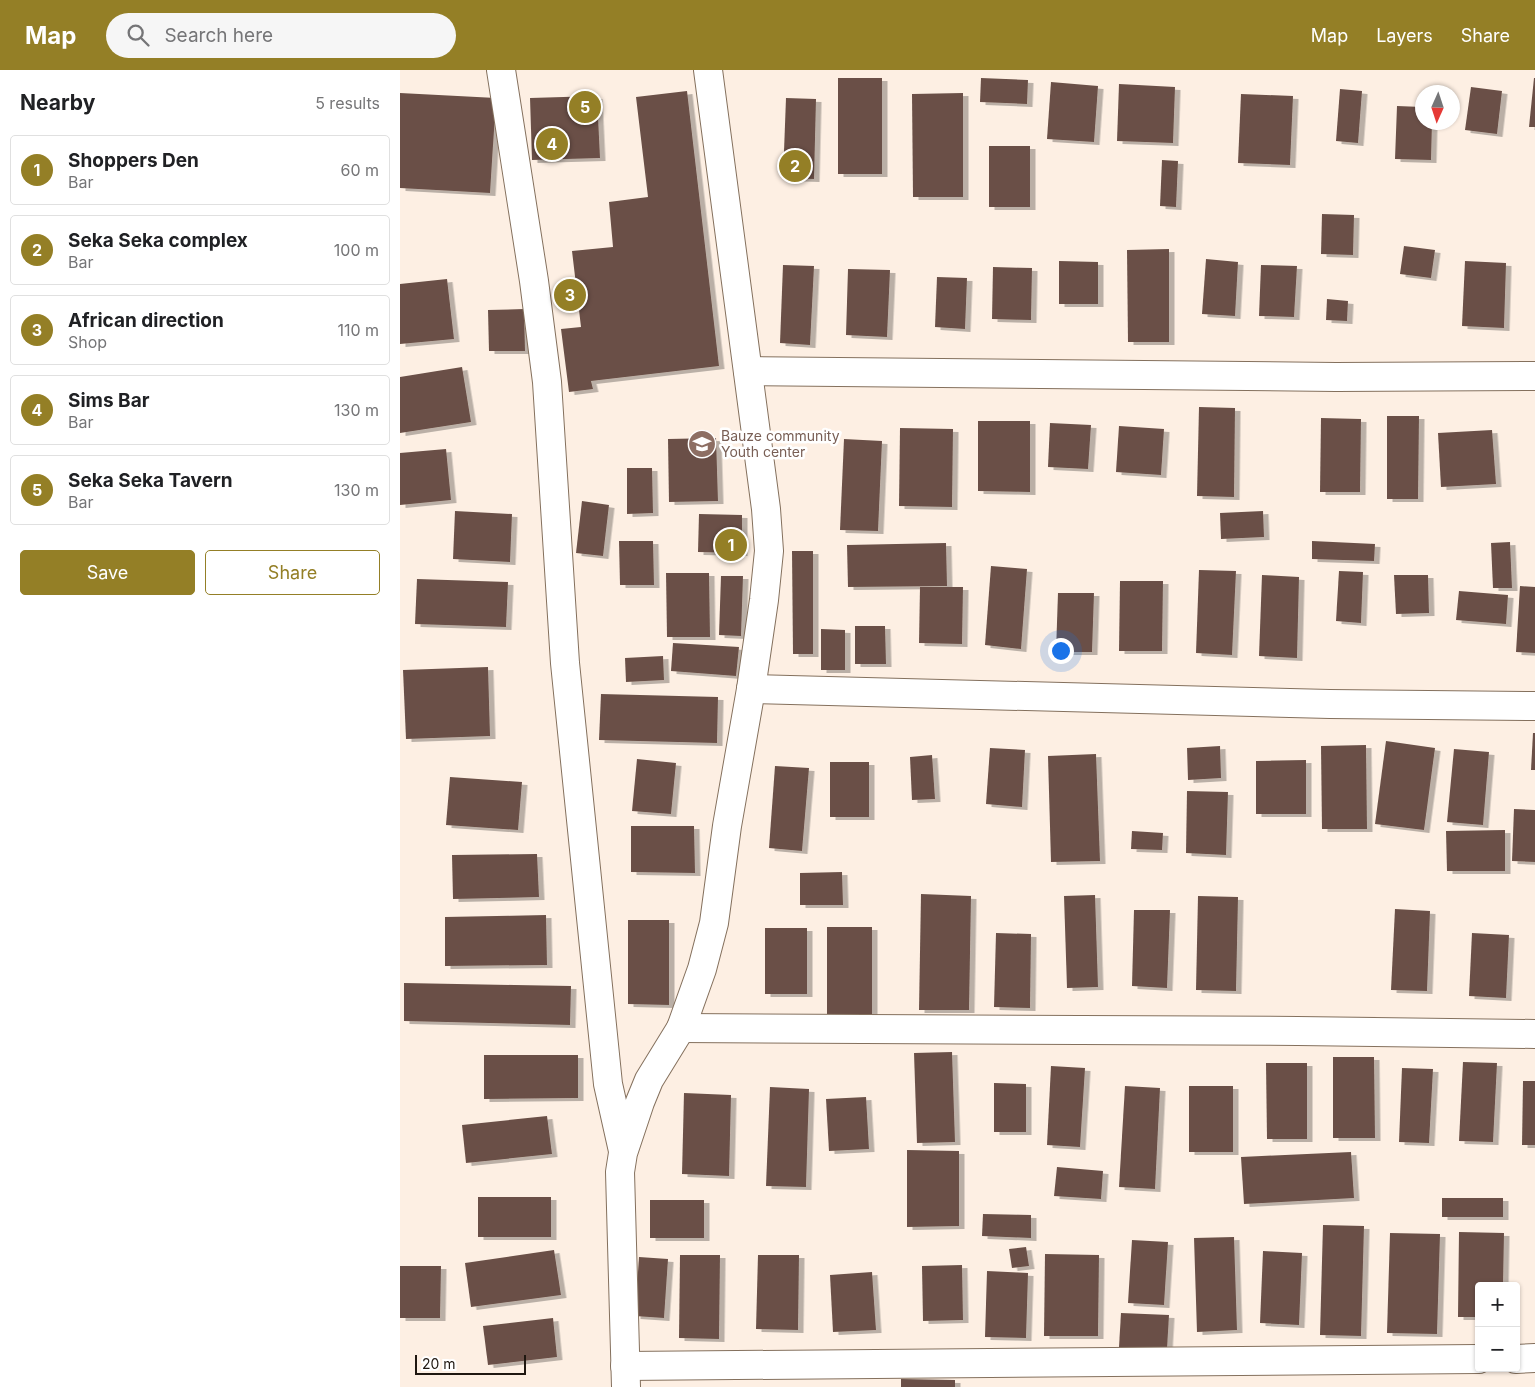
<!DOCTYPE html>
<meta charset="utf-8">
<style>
body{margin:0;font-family:Inter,sans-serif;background:#f6f6f6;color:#202124}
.controls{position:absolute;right:15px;bottom:15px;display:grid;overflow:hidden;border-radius:5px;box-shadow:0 1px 4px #0004}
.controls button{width:45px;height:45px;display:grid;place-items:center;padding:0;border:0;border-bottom:1px solid #e0e0e0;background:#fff;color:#202124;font:25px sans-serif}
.compass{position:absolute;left:1015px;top:15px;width:45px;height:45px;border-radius:50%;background:#fff;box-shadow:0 1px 4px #0004;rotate:183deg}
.scale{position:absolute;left:15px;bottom:12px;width:111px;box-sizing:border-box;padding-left:5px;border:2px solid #1f1710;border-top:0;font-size:14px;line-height:18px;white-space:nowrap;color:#1f1710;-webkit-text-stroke:4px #fff;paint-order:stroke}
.you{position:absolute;left:660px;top:580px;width:18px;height:18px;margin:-12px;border:4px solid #fff;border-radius:50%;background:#1a73e8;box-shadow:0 0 0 8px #1a73e833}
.badge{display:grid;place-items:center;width:32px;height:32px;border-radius:50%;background:#947f26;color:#fff;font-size:16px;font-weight:700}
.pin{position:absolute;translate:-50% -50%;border:2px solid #fff;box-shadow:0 1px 5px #0006}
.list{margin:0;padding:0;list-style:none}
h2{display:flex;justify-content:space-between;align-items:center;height:65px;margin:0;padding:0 20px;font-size:21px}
h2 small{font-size:16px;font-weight:400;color:#757577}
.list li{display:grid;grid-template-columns:32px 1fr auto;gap:15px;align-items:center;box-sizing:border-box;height:70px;margin:0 10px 10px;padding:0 10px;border:1px solid #e0e0e0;border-radius:5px}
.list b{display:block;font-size:19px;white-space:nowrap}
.list p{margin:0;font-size:16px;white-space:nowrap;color:#757577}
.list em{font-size:16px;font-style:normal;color:#757577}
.actions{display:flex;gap:10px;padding:15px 20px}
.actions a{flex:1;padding:11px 0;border:1px solid #947f26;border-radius:5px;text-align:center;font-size:18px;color:#947f26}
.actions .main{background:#947f26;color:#fff}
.icon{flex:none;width:28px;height:28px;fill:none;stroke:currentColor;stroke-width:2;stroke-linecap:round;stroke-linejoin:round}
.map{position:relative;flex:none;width:1135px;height:1317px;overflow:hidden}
header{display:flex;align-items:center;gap:30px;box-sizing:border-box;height:70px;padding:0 25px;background:#947f26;color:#fff}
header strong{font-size:24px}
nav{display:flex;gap:28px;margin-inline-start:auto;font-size:18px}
.search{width:350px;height:45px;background:#f6f6f6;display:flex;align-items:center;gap:12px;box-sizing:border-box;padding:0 18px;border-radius:28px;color:#757577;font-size:19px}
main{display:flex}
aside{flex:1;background:#fff}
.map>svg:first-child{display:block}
.building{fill:#6a5047;filter:url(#shadow)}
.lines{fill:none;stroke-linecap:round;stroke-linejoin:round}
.street-casing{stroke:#84705d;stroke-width:30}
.street{stroke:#fff;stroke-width:28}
.labels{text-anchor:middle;stroke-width:5;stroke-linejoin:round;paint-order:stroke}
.education-label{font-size:14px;fill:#785e54;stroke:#fff;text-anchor:start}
</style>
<header>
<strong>Map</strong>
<div class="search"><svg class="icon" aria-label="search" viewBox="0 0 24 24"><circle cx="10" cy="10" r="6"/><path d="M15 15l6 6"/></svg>Search here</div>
<nav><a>Map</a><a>Layers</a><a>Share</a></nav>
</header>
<main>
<aside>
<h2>Nearby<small>5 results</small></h2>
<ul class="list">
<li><span class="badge">1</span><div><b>Shoppers Den</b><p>Bar</p></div><em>60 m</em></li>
<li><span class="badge">2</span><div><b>Seka Seka complex</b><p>Bar</p></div><em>100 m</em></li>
<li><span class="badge">3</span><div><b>African direction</b><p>Shop</p></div><em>110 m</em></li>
<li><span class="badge">4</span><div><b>Sims Bar</b><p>Bar</p></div><em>130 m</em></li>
<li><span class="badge">5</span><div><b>Seka Seka Tavern</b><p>Bar</p></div><em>130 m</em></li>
</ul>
<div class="actions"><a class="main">Save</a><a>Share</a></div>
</aside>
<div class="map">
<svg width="1135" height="1317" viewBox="0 0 1135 1317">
<defs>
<filter id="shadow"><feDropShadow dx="5.5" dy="3" stdDeviation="0" flood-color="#0004"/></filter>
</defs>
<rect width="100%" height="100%" fill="#fdefe3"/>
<g class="building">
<rect x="438" y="8" width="44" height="96"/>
<polygon points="581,8 628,10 627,34 580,32"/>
<polygon points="1134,8 1135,8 1135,57 1129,57"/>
<polygon points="651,12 698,16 694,72 647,69"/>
<polygon points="719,14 775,17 773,73 717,71"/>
<polygon points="1071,17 1102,21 1097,64 1065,60"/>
<polygon points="940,19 962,21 958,73 936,71"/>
<polygon points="287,21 319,296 191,311 193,319 169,322 161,259 181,257 172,181 213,177 209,132 248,127 236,27"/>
<polygon points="0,23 96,28 90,123 0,118"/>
<polygon points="563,23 563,127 513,127 512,24"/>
<polygon points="841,24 893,26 890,95 838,93"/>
<polygon points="197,26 200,88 132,90 130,28"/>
<polygon points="386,28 416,29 414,109 383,108"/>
<polygon points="997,36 1022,37 1022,52 1032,52 1031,90 995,89"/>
<rect x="589" y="76" width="41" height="61"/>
<polygon points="762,90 778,91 776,137 760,136"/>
<polygon points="922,144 954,145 953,185 921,184"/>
<polygon points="1004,176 1035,180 1031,208 1000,204"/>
<polygon points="769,179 769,272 728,272 727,180"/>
<polygon points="806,189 838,192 835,246 802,244"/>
<polygon points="659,191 698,192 698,234 659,234"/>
<polygon points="1065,191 1106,193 1104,258 1062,256"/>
<polygon points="383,195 414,196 410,275 380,273"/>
<polygon points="861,195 897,196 894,247 859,246"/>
<polygon points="593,197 632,198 631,250 592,249"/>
<polygon points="448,199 490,200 487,267 446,265"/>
<polygon points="537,207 567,208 565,259 535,257"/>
<polygon points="47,209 54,269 0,274 0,214"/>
<polygon points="927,229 948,231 947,251 926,250"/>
<polygon points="124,239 125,281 89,281 88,240"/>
<polygon points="62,297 71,352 0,363 0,307"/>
<polygon points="799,337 835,338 834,427 797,426"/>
<polygon points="987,346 1019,346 1018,429 987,429"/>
<polygon points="921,348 961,349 960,422 920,422"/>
<polygon points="578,351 630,351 630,422 578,421"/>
<polygon points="650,353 691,355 688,399 648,397"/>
<polygon points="719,356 764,359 761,405 716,402"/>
<polygon points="500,358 553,359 552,437 499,436"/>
<polygon points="1092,360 1096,414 1041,417 1038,363"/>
<polygon points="316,368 318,431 269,432 268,369"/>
<polygon points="444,369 482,371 478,461 440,460"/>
<polygon points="46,379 51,430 0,435 0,383"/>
<polygon points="227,398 252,398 253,443 227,444"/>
<polygon points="182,431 209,435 203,486 176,483"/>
<polygon points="55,441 112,444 110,492 53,489"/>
<polygon points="863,441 864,467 821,469 820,443"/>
<polygon points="299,444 342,445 342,483 298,482"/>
<polygon points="219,471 253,471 254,515 220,515"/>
<polygon points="912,471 975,474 974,491 912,489"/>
<polygon points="1110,472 1112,518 1093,518 1091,473"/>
<polygon points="546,473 547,516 448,517 447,475"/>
<polygon points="392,481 413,481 413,584 393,584"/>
<polygon points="591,496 627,499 621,579 585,575"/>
<polygon points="799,500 836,501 832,585 796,583"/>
<polygon points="939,501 963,502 961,553 936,551"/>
<polygon points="266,503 309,503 310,567 267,567"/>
<polygon points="862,505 899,507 897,588 859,586"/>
<polygon points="994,505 1028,505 1029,543 996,544"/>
<polygon points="321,506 343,506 341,566 319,565"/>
<polygon points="17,509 108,512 106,557 15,554"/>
<polygon points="720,511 763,511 762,581 719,581"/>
<polygon points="1120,516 1135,517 1135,583 1116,582"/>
<polygon points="520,517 563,517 562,574 519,573"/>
<polygon points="1059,521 1108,525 1106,554 1056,550"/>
<polygon points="658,523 694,523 692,582 656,582"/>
<polygon points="455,556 485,556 486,594 455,594"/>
<polygon points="421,559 445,560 445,600 421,600"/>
<polygon points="273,573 339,577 336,606 271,601"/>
<polygon points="263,586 264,610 226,612 225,588"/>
<polygon points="88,597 90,666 6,669 3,600"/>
<polygon points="201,624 318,627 317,673 199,670"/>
<polygon points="1133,663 1135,663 1135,700 1131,700"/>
<polygon points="986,671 1035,678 1024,760 975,754"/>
<polygon points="966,675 967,759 922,759 921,676"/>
<polygon points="820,676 821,708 788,710 787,678"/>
<polygon points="590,678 625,680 622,737 586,734"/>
<polygon points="1054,679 1089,682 1083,755 1047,752"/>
<polygon points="696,684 700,791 651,792 648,686"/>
<polygon points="532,685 535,729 512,730 510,687"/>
<polygon points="237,689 276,693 271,744 232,741"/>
<polygon points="906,690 906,744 856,744 856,691"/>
<rect x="430" y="692" width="39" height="55"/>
<polygon points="375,696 409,698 402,781 369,778"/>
<polygon points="50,707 122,712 118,760 46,755"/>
<polygon points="787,721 828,722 826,785 786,783"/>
<polygon points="1114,739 1135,740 1135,792 1112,791"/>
<polygon points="231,756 294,756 295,803 231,802"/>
<polygon points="1105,760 1105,801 1047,801 1046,761"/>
<polygon points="732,761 763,763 762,780 731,779"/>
<polygon points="137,784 139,827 53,829 52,785"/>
<polygon points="442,802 443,835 400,835 400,803"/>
<polygon points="521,824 571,826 569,940 519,940"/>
<polygon points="695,825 698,917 667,918 664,826"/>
<polygon points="798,826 838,827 836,921 796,920"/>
<polygon points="995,839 1030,841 1027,921 991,920"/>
<polygon points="734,840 770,840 767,918 732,916"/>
<polygon points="146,845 147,895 45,896 45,847"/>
<polygon points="228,850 269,850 269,935 228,934"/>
<rect x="427" y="857" width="45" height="87"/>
<rect x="365" y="858" width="42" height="66"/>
<polygon points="596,863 631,864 630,938 594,937"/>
<polygon points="1072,863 1109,865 1106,928 1069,926"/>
<polygon points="4,913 171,916 170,955 4,951"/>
<polygon points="552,982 555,1072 517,1073 514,983"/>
<polygon points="84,985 178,985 178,1028 84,1029"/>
<polygon points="933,987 974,987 975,1068 933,1068"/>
<polygon points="1063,992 1097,993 1093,1072 1059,1071"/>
<polygon points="866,993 907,993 907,1069 867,1069"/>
<polygon points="651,996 685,998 680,1077 647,1075"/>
<polygon points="1002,998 1033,999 1029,1073 999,1072"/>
<polygon points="1123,1011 1135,1011 1135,1075 1122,1075"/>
<polygon points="594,1013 626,1014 626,1062 594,1062"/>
<polygon points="725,1016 760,1018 755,1119 719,1117"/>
<rect x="789" y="1016" width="44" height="66"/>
<polygon points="370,1017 409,1019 406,1117 366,1116"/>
<polygon points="284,1023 331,1025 329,1106 282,1104"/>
<polygon points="466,1027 469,1079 429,1081 426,1029"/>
<polygon points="147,1046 152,1084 66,1093 62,1055"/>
<polygon points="507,1080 559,1081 559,1156 507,1157"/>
<polygon points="951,1082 954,1128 844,1134 841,1087"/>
<polygon points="657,1097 703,1101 701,1129 654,1126"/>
<rect x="78" y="1127" width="73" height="40"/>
<rect x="1042" y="1128" width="61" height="19"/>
<rect x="250" y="1130" width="54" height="38"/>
<polygon points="583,1144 631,1145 631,1168 582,1166"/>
<polygon points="923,1155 964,1156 961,1266 920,1265"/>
<polygon points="1059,1162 1104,1163 1103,1216 1079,1216 1079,1247 1058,1247"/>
<polygon points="990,1163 1040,1164 1037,1264 987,1263"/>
<polygon points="834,1167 837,1260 797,1262 794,1168"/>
<polygon points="732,1170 768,1172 764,1235 728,1233"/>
<polygon points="626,1177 629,1196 612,1198 609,1179"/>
<polygon points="154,1180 161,1225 71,1237 65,1193"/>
<polygon points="863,1181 902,1183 899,1255 860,1253"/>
<polygon points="645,1184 699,1185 698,1266 644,1266"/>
<polygon points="280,1185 320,1185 319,1269 279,1268"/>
<polygon points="358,1185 399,1185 398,1260 356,1259"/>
<polygon points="239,1187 268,1189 264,1248 235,1246"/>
<polygon points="562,1195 563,1250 523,1251 522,1196"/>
<polygon points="0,1196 41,1196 40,1248 0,1248"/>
<polygon points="587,1201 628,1203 626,1268 585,1267"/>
<polygon points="472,1202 476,1260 433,1262 430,1205"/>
<polygon points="721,1243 769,1245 767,1279 719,1277"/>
<polygon points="153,1248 157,1287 88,1295 83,1256"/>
<polygon points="501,1309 555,1310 555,1317 501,1317"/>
</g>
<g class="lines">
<g class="street-casing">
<g id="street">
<polyline points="101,0 134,211 147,312 165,593 208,1014 223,1081"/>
<polyline points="348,301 936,307 1135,306"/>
<polyline points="351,619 930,634 1135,636"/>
<polyline points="281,958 898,961 1135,964"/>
<polyline points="1116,1289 1135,1288"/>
<polyline points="225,1296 1079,1289"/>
<polyline points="226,1317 220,1102 223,1083 240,1032 249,1010 281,958 302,899 314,853 327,756 351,619 364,530 369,481 366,439 308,0"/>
</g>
</g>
<use href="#street" class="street"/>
</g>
<defs>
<g id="school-disc" transform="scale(1.4375)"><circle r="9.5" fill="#8d6e63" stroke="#fff"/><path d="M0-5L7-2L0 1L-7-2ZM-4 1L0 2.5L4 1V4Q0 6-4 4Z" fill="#fff"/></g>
</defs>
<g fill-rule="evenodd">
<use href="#school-disc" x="302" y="374"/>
</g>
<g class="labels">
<g class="education-label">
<text x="321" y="371">Bauze community<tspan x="321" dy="16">Youth center</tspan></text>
</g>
</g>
</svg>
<div class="controls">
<button>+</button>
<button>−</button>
</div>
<svg class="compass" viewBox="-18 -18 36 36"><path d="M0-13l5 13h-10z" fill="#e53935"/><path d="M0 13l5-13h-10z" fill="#757577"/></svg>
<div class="scale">20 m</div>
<div class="you"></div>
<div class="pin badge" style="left:331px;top:475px">1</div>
<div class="pin badge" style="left:395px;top:96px">2</div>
<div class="pin badge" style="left:170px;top:225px">3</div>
<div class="pin badge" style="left:152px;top:74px">4</div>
<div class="pin badge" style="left:185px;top:37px">5</div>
</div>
</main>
